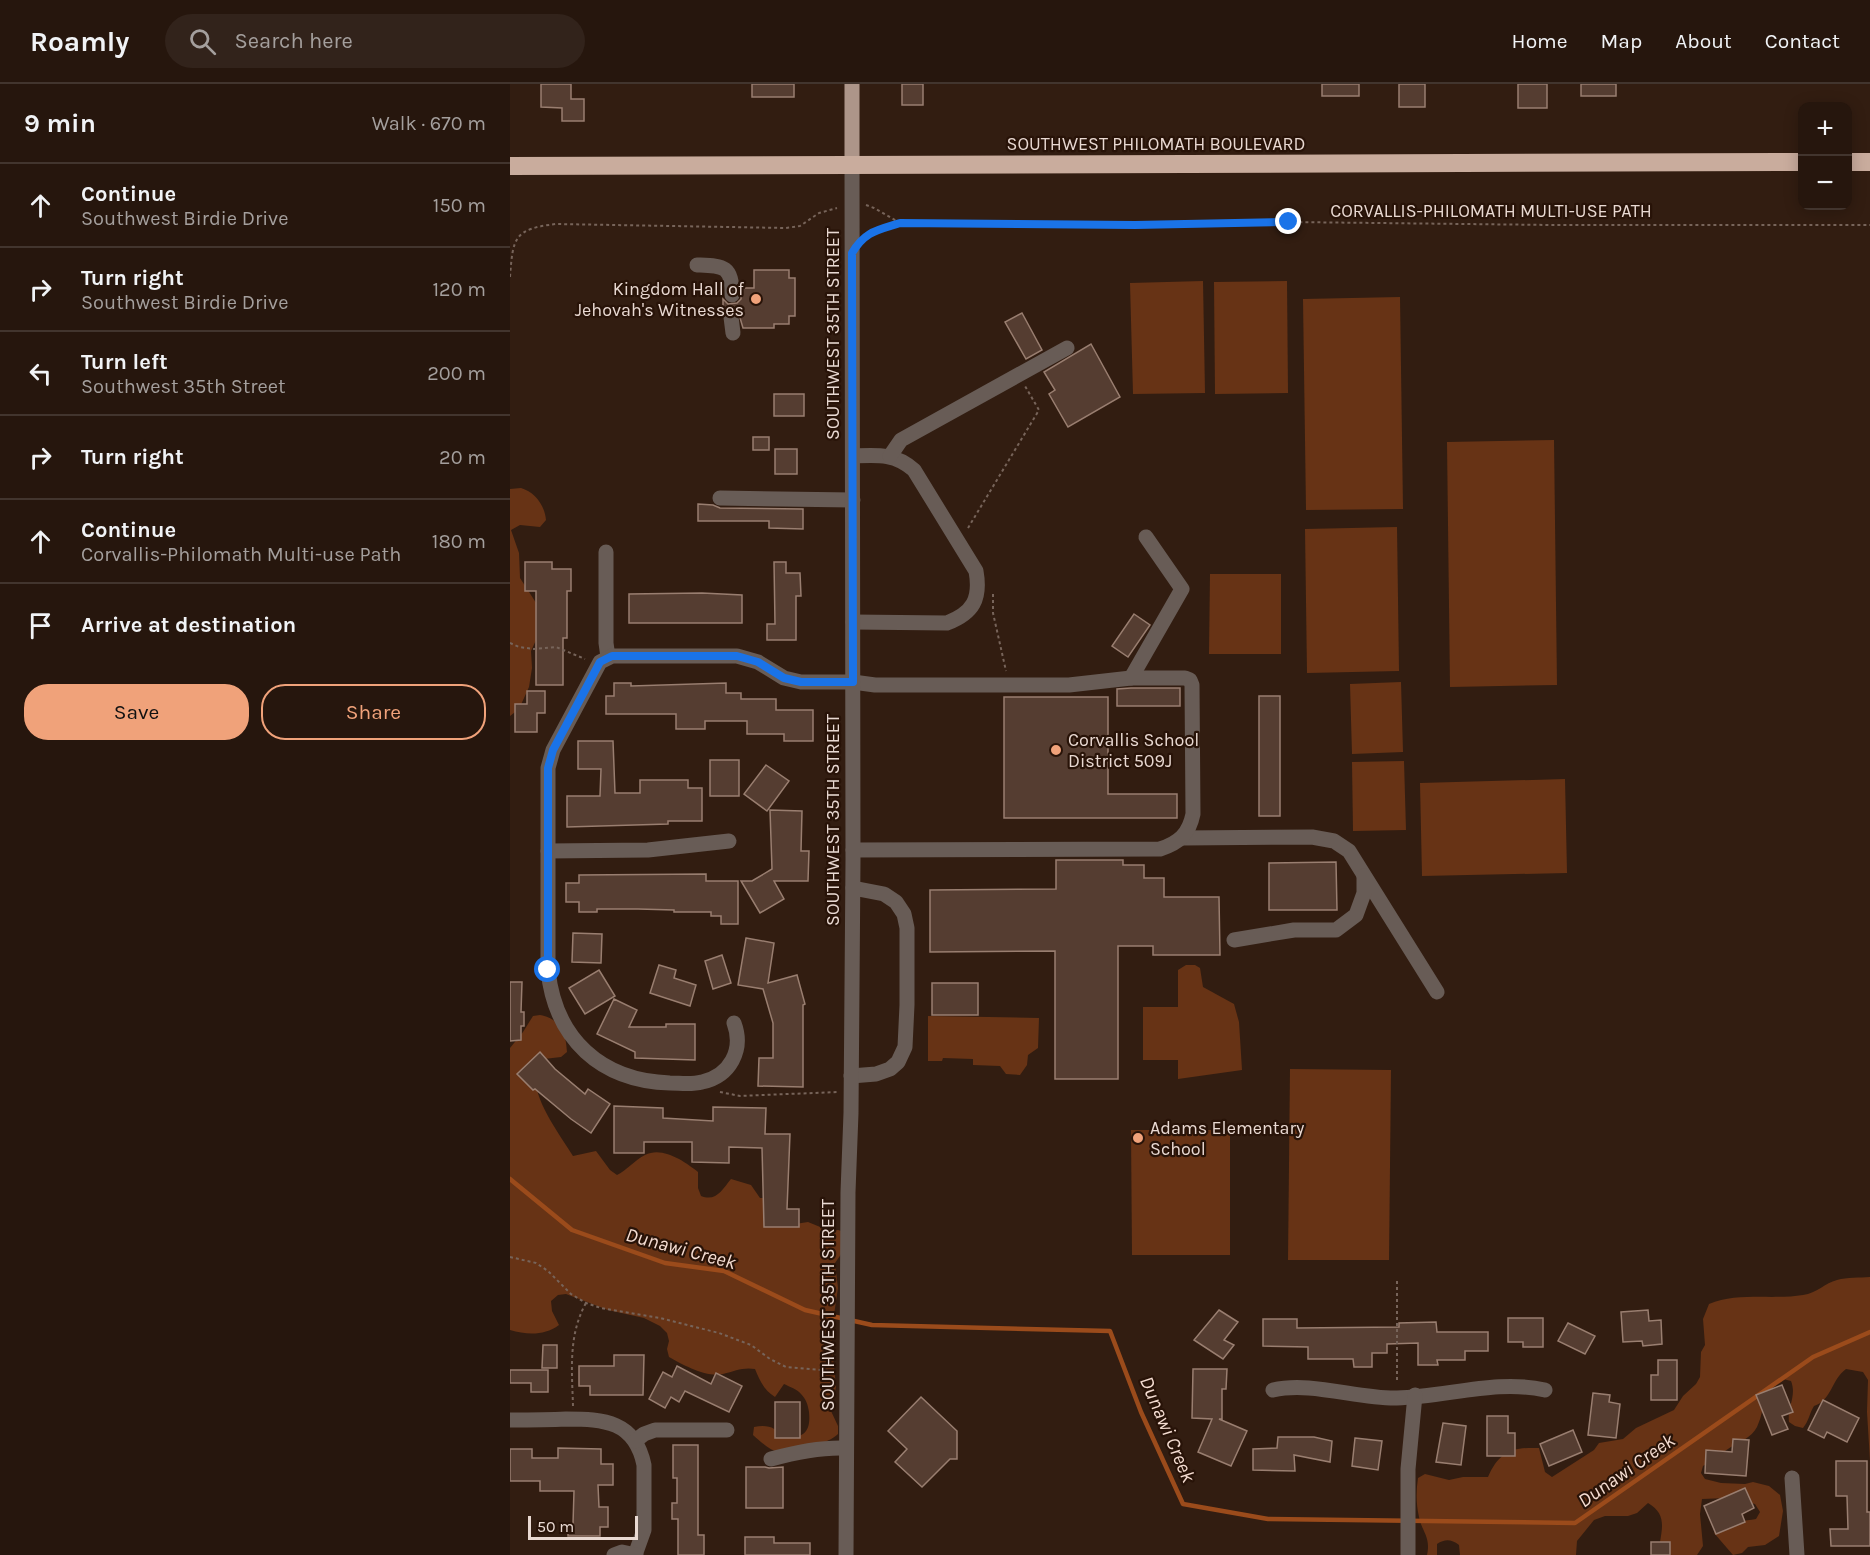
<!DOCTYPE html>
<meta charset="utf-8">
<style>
body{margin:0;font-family:Karla,sans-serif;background:#32231b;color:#f1f3f6}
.controls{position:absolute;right:18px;top:18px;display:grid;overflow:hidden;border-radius:12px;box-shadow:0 3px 15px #0003}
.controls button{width:54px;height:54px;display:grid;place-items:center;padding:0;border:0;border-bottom:2px solid #42352e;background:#26160d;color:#f1f3f6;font:30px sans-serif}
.scale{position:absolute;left:18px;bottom:15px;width:110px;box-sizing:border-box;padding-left:6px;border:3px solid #e9d9d2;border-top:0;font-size:16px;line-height:21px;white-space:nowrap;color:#e9d9d2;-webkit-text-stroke:4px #281308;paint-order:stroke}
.stop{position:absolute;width:18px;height:18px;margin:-14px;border:4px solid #1a73e8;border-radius:50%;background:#fff}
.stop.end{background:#1a73e8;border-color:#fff;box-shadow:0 2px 6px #0008}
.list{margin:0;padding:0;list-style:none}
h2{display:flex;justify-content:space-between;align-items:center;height:78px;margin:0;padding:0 24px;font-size:26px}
h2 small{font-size:20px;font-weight:400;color:#a49f9d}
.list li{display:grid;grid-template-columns:39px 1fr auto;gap:18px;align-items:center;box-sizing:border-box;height:84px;padding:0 24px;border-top:2px solid #42352e}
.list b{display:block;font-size:22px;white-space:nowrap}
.list p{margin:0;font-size:20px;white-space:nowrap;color:#a49f9d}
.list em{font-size:20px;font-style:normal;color:#a49f9d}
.actions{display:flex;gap:12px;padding:18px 24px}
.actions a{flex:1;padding:14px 0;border:2px solid #f0a27a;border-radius:24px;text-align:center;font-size:21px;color:#f0a27a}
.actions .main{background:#f0a27a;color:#111}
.icon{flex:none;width:33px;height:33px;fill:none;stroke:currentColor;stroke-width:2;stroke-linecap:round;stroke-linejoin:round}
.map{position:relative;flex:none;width:1360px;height:1471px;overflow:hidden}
header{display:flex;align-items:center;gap:36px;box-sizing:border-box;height:84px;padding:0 30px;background:#26160d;border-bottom:2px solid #42352e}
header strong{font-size:28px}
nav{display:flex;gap:33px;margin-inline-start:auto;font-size:21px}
.search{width:420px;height:54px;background:#32231b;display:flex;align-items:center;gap:15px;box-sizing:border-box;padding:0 21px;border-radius:33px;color:#a49f9d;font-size:22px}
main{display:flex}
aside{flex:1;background:#26160d}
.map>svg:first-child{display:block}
.green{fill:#673315}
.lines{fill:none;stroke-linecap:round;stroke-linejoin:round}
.stream{stroke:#9b4b1b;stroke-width:4.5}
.building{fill:#553d31;stroke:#997e70;stroke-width:1.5}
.path{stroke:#77645a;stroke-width:2;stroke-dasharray:3 3;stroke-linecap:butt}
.minor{stroke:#685c56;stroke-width:15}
.major{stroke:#ad9589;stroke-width:15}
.highway{stroke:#c9ac9d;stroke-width:18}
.route{stroke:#1a73e8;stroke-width:8}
.poi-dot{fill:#f0a27a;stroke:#281308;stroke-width:2}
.labels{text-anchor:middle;stroke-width:4.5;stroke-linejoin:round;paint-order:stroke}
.street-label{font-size:18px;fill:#e9d9d2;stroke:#281308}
.poi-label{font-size:18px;fill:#e9d9d2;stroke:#281308;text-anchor:start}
.water-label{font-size:20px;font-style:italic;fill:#f5ddd2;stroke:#281308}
</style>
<header>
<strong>Roamly</strong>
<div class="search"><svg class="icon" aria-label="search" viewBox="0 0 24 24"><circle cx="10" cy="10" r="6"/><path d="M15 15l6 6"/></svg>Search here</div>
<nav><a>Home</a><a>Map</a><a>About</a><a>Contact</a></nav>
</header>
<main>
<aside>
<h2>9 min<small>Walk · 670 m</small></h2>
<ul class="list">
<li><svg class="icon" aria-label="ahead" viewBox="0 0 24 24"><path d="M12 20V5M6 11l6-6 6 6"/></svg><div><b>Continue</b><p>Southwest Birdie Drive</p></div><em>150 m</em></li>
<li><svg class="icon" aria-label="right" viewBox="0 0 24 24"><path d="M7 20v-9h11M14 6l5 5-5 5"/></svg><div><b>Turn right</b><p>Southwest Birdie Drive</p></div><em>120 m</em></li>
<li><svg class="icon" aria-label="left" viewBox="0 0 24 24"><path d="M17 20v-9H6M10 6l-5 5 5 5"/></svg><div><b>Turn left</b><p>Southwest 35th Street</p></div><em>200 m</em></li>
<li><svg class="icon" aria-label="right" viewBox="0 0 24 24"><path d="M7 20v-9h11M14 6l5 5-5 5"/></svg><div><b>Turn right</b></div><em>20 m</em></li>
<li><svg class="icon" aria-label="ahead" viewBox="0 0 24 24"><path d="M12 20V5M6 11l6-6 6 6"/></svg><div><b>Continue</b><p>Corvallis-Philomath Multi-use Path</p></div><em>180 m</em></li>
<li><svg class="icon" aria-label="arrive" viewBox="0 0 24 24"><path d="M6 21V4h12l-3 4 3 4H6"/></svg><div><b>Arrive at destination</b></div></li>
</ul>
<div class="actions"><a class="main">Save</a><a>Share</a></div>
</aside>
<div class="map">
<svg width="1360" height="1471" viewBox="0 0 1360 1471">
<rect width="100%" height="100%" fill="#321d11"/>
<g class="green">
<polygon points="693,197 695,309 623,310 620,199"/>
<polygon points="777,197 778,309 705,310 704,198"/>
<polygon points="890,213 893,425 796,426 793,215"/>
<polygon points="1044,356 1047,601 940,603 937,358"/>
<path d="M11,404C25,408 35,422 36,436L30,443L10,441L1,446L9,469L10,494L30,525L33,541L21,567L22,584L19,603L9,625L0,632V405Z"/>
<polygon points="887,443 889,587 797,589 795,445"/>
<polygon points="700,490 771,490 771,570 699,570"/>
<polygon points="891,598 893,668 842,670 840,600"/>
<polygon points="894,677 896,746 843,747 842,678"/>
<polygon points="1055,695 1057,789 912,792 910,699"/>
<polygon points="676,881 685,881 690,884 693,903 724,920 729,938 732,986 668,995 668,976 633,976 633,923 668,923 668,886"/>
<path d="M30,931C51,935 56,949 57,968L51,973L34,975C31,981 27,986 26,992C23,1016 51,1052 63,1072L86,1067L100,1086L107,1091C117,1086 125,1076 135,1071C153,1062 175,1078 188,1088V1104L191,1112C206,1118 212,1106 221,1095L241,1101L250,1114H258L266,1143L298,1138L320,1147L328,1146L335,1148L334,1166L325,1179L328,1204L321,1251L326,1303L321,1327L328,1342V1350C318,1360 285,1369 270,1368C261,1368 250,1357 243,1351L244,1343C257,1340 266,1343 274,1354C294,1354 301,1348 299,1328C298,1321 296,1315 291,1310C287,1305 280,1303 274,1300L265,1313C254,1306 250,1297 245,1285C233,1283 225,1287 213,1290C197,1294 173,1281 159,1273L157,1265L159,1257L157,1249L150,1242L134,1234L98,1226L56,1210L48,1211L41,1217L42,1227L49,1241C34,1252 17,1251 0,1246V964L13,948L23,932Z"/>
<polygon points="418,932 529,934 528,964 518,971 517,981 510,991 496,990 490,982 463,981 463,975 433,974 432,977 418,977"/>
<polygon points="780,985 881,986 879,1176 778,1176"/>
<polygon points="621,1046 720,1046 720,1171 622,1171"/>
<path d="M1360,1193V1377L1357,1328L1358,1296L1353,1288L1336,1285C1321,1296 1322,1316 1304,1322C1299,1330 1299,1337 1293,1344L1285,1342L1279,1338C1277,1323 1287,1312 1281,1297L1273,1295C1244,1316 1259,1317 1247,1343C1241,1354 1231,1357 1221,1363C1211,1369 1203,1376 1193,1382L1191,1389L1195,1395L1211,1399L1235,1400L1243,1398L1259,1402L1270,1411L1273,1427L1269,1452L1255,1461L1238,1463L1232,1469L1223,1471L1204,1449C1215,1437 1231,1438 1246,1435L1250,1428L1245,1420L1217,1414L1192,1415L1190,1430L1193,1462L1187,1471H1159L1150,1458C1153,1441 1155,1429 1138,1419L1127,1429L1118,1432H1095L1084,1436L1067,1457L1066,1471H950L949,1461C941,1455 935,1455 927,1460V1471H917C921,1453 912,1448 909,1433C906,1420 906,1407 908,1394L915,1390L939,1396L953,1393H978C989,1368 1002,1363 1029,1364L1035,1388L1042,1393L1084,1366L1089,1359L1113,1355L1126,1344L1164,1326L1173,1312L1186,1300L1190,1293L1191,1268L1195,1261L1193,1235L1199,1220C1228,1208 1263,1216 1293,1211C1307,1209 1315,1199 1327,1196C1337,1193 1350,1194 1360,1193Z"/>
</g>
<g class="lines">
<polyline class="stream" points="0,1095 62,1146 155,1179 214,1187 295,1226 362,1241 600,1247 631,1328 673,1420 758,1435 1065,1439 1303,1273 1360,1248"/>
</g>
<g class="building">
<polygon points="31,0 61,0 61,15 74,15 74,37 52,37 52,24 31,23"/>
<rect x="242" y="0" width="42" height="13"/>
<rect x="392" y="0" width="21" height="21"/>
<rect x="812" y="0" width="37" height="12"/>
<rect x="889" y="0" width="26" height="23"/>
<rect x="1008" y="0" width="29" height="24"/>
<rect x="1071" y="0" width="35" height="12"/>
<polygon points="244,186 279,186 279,194 285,194 285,232 279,232 279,240 264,240 264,244 233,244 228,227 220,223 213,227 213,215 218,220 227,219 231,215 231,204 244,204"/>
<polygon points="512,229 532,266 516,275 495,238"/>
<polygon points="581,260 610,313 558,343 539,310 545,306 534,288"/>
<rect x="264" y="310" width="30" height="22"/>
<rect x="243" y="353" width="16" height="13"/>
<rect x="265" y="365" width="22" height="25"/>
<polygon points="188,420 203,421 210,424 293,425 293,445 259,444 259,437 188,437"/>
<polygon points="15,478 42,478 42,485 61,485 61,507 57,507 57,554 53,554 53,601 26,601 26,507 15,507"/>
<polygon points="264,478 276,478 276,489 290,489 291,512 286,512 286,556 257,556 257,540 265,540"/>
<polygon points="192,509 232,511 232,539 119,539 119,510"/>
<polygon points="624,530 640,541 618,573 602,562"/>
<polygon points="104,599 121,599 121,602 216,599 216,609 231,609 231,615 266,615 266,626 303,626 303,657 274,657 274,650 237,650 237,637 195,637 195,645 166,645 166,630 96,630 96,612 104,612"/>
<polygon points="621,604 670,604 670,622 607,622 607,605"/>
<polygon points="17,607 35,607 35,629 27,629 27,648 5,648 5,620 17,620"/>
<rect x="749" y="612" width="21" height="120"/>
<polygon points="494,613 598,613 598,710 667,710 667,734 494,734"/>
<polygon points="68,657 103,657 105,709 130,709 130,696 178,696 178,704 192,704 192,737 158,737 158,740 57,743 57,712 90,712 91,685 68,685"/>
<rect x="200" y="676" width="29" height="36"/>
<polygon points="256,681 279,697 257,727 234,710"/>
<polygon points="260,726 292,727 291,767 299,767 298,797 264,797 274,815 250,829 231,797 242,797 262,785"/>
<polygon points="546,776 613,776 613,781 634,781 634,794 654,794 654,813 709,813 710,871 643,871 643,862 608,862 608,995 545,995 545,867 420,868 420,806 546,805"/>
<polygon points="826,778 827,826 759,826 759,779"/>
<polygon points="196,790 196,797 228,797 228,840 211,840 211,832 201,832 201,828 164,828 164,826 128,825 87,825 87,828 69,828 69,818 56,818 56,799 69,799 69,791"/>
<polygon points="63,849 92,850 91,879 62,878"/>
<polygon points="236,854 264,859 258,899 287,891 295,920 293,921 293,1003 248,1002 249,974 263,974 263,939 253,905 228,901"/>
<polygon points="212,871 221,899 203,905 195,877"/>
<polygon points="149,881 166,886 164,894 186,901 180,922 140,909"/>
<polygon points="89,886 105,912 75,930 59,904"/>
<polygon points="0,898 12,898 11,928 14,928 14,942 11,942 11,956 0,957"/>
<rect x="422" y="899" width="46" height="32"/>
<polygon points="104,915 127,926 119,943 156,943 156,940 185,940 185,976 125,974 125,968 87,950"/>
<polygon points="30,968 45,985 75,1010 78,1005 100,1020 81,1049 61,1035 25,1005 23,1006 7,990"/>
<polygon points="104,1022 153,1024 153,1034 203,1037 203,1023 256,1024 255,1050 280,1050 277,1125 289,1125 289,1143 254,1143 252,1064 219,1063 219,1079 182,1078 182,1058 134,1058 134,1069 104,1069"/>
<polygon points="709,1226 728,1238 714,1256 724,1261 713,1275 684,1256"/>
<polygon points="1138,1226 1139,1237 1151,1236 1152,1260 1133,1262 1132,1257 1113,1258 1111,1228"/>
<polygon points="998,1234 1033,1234 1033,1263 1013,1263 1013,1258 998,1258"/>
<polygon points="753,1235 787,1235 787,1244 889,1243 889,1239 926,1238 927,1248 978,1248 978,1267 955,1267 955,1276 927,1276 928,1281 908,1281 908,1259 877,1260 877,1269 862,1269 862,1283 844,1283 843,1275 798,1275 798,1263 753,1262"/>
<polygon points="1058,1239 1085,1252 1075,1270 1048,1257"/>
<polygon points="33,1261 47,1261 47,1284 32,1284"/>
<polygon points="104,1271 134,1271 133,1311 80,1311 80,1302 69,1302 69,1282 104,1282"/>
<polygon points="1148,1276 1167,1276 1167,1316 1141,1316 1141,1291 1148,1291"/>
<polygon points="167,1282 201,1300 206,1289 232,1302 219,1328 175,1307 169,1318 161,1313 155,1324 139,1315 153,1288 162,1293"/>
<polygon points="683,1285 717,1285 716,1305 712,1305 712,1335 709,1335 737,1347 721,1382 688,1368 702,1335 682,1334"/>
<polygon points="0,1286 38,1286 38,1308 21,1308 21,1299 0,1299"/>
<polygon points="1272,1301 1283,1328 1272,1332 1278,1345 1262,1351 1246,1311"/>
<polygon points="1083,1309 1100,1311 1099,1318 1110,1320 1106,1354 1078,1351"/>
<polygon points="411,1313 447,1347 447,1375 440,1375 412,1403 385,1378 397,1365 378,1347"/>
<polygon points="1313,1316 1349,1334 1337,1358 1317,1348 1314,1354 1298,1346"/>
<rect x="265" y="1318" width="25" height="36"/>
<polygon points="977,1332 998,1332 998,1349 1005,1349 1005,1372 977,1372"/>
<polygon points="933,1339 956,1342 951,1381 926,1378"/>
<polygon points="1063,1346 1072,1368 1039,1382 1030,1360"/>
<polygon points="768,1353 804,1353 822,1357 820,1378 784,1371 785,1387 743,1386 743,1365 767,1364"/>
<polygon points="845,1354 872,1357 868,1386 842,1382"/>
<polygon points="1223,1355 1239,1356 1236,1392 1195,1389 1196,1366 1222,1368"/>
<polygon points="163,1361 188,1361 188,1451 194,1451 194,1471 168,1471 168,1435 162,1435 162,1419 167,1419 167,1394 163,1394"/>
<polygon points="48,1364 91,1365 91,1380 103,1380 103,1401 88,1401 89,1423 98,1423 98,1443 90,1443 90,1452 58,1452 58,1440 63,1440 64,1407 30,1407 30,1397 0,1397 0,1365 22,1365 22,1374 48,1374"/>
<polygon points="1326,1377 1357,1377 1357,1428 1360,1428 1360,1462 1321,1462 1320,1445 1338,1445 1337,1412 1326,1412"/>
<polygon points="236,1383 255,1383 259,1384 273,1383 273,1424 236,1424"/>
<polygon points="1235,1404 1244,1424 1232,1430 1235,1438 1206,1450 1194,1422"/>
<polygon points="235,1453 264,1453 264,1459 300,1459 300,1471 235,1471"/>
<rect x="1141" y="1458" width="19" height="13"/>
</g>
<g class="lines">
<g class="path">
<polyline points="356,121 364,124 390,139 625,141 779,138 1042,141 1360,141"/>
<polyline points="356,151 390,139"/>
<path d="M0,193C3,153 4,145 46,140L276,144L290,142L309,129L327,124"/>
<polyline points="458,444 529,326 515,302"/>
<polyline points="483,510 483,529 496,587"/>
<polyline points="0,559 9,563 24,565 46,563 75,575"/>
<polyline points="210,1008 230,1012 327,1008"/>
<polyline points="0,1173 26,1179 38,1187 61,1210 76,1219 91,1224 150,1234 209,1249 241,1261 260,1275 276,1283 323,1287"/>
<polyline points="887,1197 887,1299"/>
<path d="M63,1322C62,1287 58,1251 76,1219"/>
</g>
<g class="minor">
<path d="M187,181C213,182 222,181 222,211"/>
<polyline points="221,233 223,249"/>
<path d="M343,372C367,371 385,369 404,386L466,487C471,515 463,529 437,539L343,538"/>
<polyline points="380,372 391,356 557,264"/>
<polyline points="210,414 343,416"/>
<polyline points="96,468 96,559 98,573"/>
<polyline points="621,594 672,505 636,453"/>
<polyline points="673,754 802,753 824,757 839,767 927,908"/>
<polyline points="38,767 138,766 219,757"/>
<polyline points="724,856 784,846 826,846 846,831 854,809 854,792"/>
<path d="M224,939C234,966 220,992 192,998C181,1001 170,999 160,999C91,997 45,955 38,886V684L43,666L90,578L102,572H227L248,578L274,594L291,598H343L365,601H559L621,594H675L680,596L682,601L683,730C679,750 669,759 650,765L343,766"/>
<polyline points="341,992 366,990 380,985 388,978 395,963 397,921 397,844 394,830 386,818 374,810 343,804"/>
<path d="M763,1306C801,1297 848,1315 887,1314C937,1313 986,1295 1035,1306"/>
<path d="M0,1336C19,1336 37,1336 56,1335C94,1335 125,1337 134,1381V1446L125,1471"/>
<polyline points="125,1357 134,1350 145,1346 217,1346"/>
<path d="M261,1375C286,1368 310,1363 336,1364"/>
<polyline points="1282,1394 1287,1471"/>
<polyline points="104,1471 112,1468 126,1471"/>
<polyline points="336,1471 338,1108 341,1029 343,776 342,82"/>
<polyline points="898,1471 898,1385 905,1311"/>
</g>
<polyline class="major" points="342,82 342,0"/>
<g class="highway">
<polyline points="1338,78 1360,78"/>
<polyline points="0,82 1292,78"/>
</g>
</g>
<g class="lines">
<path class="route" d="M38,886V684L43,666L90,578L102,572H227L248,578L274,594L291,598H343L342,169C355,147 368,146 390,139L625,141L779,138"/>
</g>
<g class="poi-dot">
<circle cx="246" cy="215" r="6"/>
<circle cx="546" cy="666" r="6"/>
<circle cx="628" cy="1054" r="6"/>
</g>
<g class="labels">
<g class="street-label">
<text x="646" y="66">SOUTHWEST PHILOMATH BOULEVARD</text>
<text x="981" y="133">CORVALLIS-PHILOMATH MULTI-USE PATH</text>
<text transform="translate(323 250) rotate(-90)" y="6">SOUTHWEST 35TH STREET</text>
<text transform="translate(323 736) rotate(-90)" y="6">SOUTHWEST 35TH STREET</text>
<text transform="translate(318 1221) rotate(-90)" y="6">SOUTHWEST 35TH STREET</text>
</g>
<g class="poi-label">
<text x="234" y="211" text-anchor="end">Kingdom Hall of<tspan x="234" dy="21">Jehovah's Witnesses</tspan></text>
<text x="558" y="662">Corvallis School<tspan x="558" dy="21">District 509J</tspan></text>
<text x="640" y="1050">Adams Elementary<tspan x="640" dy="21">School</tspan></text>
</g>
<g class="water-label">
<text transform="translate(171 1164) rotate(15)" y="7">Dunawi Creek</text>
<text transform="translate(658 1345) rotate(67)" y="7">Dunawi Creek</text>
<text transform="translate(1116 1386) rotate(-35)" y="7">Dunawi Creek</text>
</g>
</g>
</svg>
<div class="controls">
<button>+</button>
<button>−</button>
</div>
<div class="scale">50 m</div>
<div class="stop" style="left:38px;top:886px"></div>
<div class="stop end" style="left:779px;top:138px"></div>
</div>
</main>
